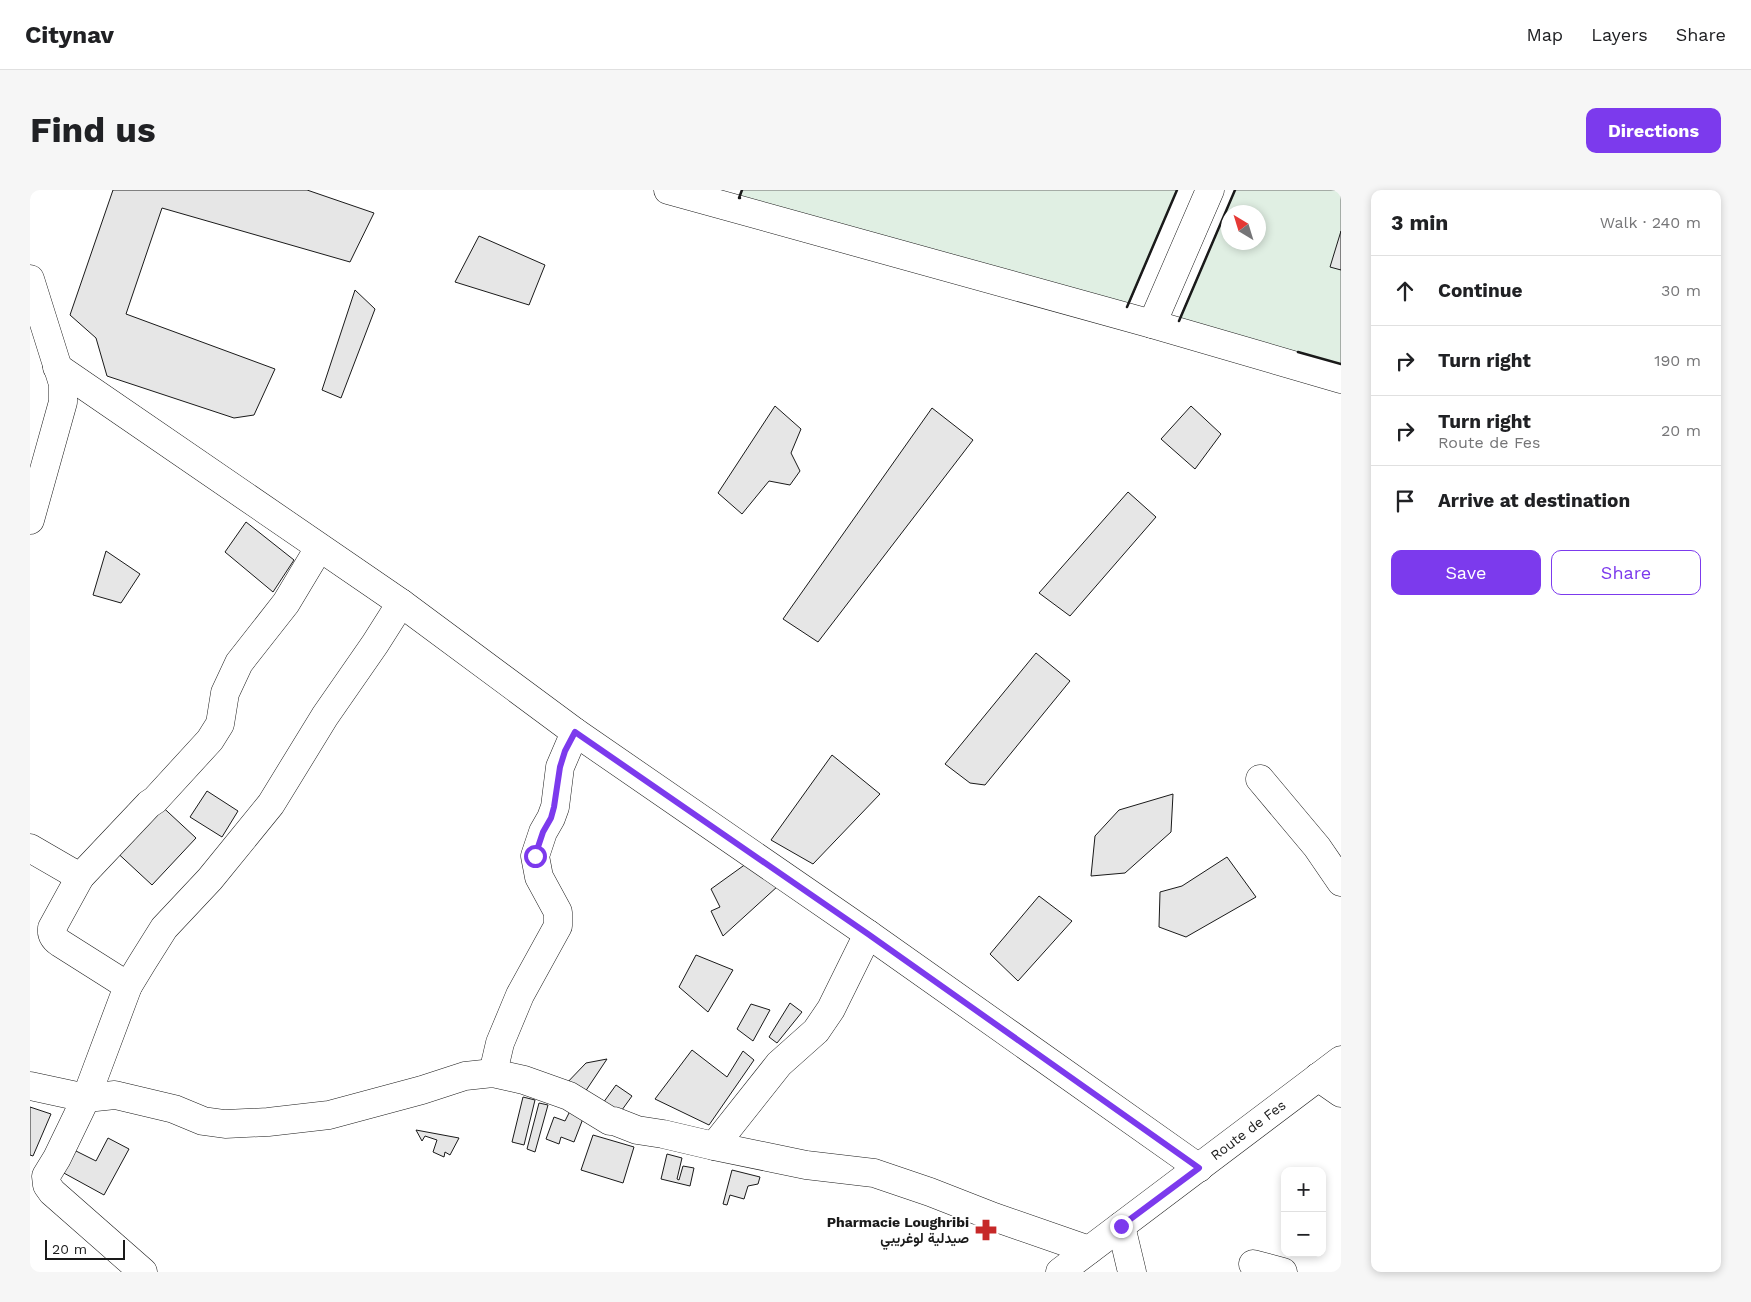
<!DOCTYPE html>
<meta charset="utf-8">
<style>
body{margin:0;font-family:"Work Sans",Vazirmatn,sans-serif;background:#f6f6f6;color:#202124}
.controls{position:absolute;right:15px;bottom:15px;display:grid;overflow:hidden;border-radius:10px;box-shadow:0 2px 8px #0003}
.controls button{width:45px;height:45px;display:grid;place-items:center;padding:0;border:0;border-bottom:1px solid #e0e0e0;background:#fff;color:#202124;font:25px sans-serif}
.compass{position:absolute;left:1191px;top:15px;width:45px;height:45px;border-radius:50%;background:#fff;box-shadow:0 2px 8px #0003;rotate:322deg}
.scale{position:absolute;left:15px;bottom:12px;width:80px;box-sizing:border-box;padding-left:5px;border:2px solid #1a1a1a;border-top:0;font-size:14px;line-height:18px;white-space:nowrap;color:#1a1a1a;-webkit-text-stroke:4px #fff;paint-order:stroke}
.stop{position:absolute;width:15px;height:15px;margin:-11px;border:4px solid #7c3aed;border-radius:50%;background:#fff}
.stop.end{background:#7c3aed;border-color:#fff;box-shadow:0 1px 5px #0008}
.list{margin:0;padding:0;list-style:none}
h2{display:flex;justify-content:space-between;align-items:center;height:65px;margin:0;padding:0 20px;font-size:21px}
h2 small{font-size:16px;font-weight:400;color:#757577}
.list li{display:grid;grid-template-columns:32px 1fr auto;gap:15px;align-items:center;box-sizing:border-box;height:70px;padding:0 20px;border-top:1px solid #e0e0e0}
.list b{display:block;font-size:19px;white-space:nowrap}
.list p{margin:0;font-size:16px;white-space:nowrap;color:#757577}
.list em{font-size:16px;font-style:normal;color:#757577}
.actions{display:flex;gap:10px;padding:15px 20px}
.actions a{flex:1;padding:11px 0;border:1px solid #7c3aed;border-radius:10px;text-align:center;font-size:18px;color:#7c3aed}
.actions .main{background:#7c3aed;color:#fff}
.icon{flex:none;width:28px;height:28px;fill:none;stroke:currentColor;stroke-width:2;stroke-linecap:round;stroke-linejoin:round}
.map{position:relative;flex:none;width:1311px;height:1082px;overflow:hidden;border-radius:10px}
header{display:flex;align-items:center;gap:30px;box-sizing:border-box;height:70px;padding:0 25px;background:#fff;border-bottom:1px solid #e0e0e0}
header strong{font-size:24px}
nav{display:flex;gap:28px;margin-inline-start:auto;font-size:18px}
.intro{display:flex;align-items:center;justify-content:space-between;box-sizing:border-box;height:120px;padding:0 30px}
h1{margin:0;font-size:35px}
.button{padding:12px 22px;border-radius:10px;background:#7c3aed;color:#fff;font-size:18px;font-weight:700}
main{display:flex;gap:30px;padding:0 30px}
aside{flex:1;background:#fff;border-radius:10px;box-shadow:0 2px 8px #0003}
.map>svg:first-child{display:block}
.green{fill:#e0efe3;stroke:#6a6a6a;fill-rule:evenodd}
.building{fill:#e6e6e6;stroke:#1a1a1a}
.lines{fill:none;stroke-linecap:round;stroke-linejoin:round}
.minor-casing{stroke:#1a1a1a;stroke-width:29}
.major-casing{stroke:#1a1a1a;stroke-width:29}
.minor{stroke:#fff;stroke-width:28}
.major{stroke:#fff;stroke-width:28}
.wall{stroke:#1a1a1a;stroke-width:2.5}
.route{stroke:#7c3aed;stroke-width:6}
.labels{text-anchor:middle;stroke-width:4;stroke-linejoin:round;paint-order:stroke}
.street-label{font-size:14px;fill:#1a1a1a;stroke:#fff}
.poi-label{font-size:14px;font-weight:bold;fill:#1a1a1a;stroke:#fff;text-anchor:end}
</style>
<header>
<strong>Citynav</strong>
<nav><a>Map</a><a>Layers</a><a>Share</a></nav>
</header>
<div class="intro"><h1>Find us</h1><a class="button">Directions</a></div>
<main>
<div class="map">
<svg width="1311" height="1082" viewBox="0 0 1311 1082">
<rect width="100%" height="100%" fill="#fff"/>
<g class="green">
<polygon points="712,0 1147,0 1095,123 709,8"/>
<path d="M1205,0H1311V174L1149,130ZM1198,22H1228V52H1198Z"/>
</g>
<g class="building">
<polygon points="83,0 277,0 344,23 320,72 132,18 96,124 245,179 224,225 204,228 77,186 66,148 40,125"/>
<polygon points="1311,41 1311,80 1300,77"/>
<polygon points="449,46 515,75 499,115 425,92"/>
<polygon points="325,100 345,119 311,208 292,200"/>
<polygon points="745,216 771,239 761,263 770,281 760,295 739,291 712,324 688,303"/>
<polygon points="1161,216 1191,244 1165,279 1131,249"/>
<polygon points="902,218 943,250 788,452 753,429"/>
<polygon points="1098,302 1126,327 1040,426 1009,403"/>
<polygon points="216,332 264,370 243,402 195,362"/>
<polygon points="76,361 110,384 91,413 63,405"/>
<polygon points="1006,463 1040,491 955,595 940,593 915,574"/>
<polygon points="802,565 850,604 783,674 741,650"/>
<polygon points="177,601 208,621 192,647 160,627"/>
<polygon points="1143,604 1141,642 1095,683 1061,686 1065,646 1089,620"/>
<polygon points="125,610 166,648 122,695 81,657"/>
<polygon points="1197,667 1226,707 1156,747 1129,737 1130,702 1152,696"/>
<polygon points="720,671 748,696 693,746 681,721 690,717 681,699"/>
<polygon points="1009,706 1042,731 988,791 960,764"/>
<polygon points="666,765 703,780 678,822 649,797"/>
<polygon points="760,813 772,822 747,853 739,847"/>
<polygon points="721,814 740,820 723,851 707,839"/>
<polygon points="662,860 697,887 713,861 724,870 679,935 625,909"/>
<polygon points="577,869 553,905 533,897 556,873"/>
<polygon points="586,895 602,906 584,931 568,920"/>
<polygon points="493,907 505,910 494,955 482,952"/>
<polygon points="509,913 518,915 505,962 497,959"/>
<polygon points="0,917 21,924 3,966 0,965"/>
<polygon points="540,921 554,926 544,952 531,947 529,954 516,949 524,927 535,931"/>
<polygon points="386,940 429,948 420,965 415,962 414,967 403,962 407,950 395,946 392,951"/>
<polygon points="563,945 604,957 593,993 551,980"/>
<polygon points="78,948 99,959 74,1005 32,982 44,960 66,971"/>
<polygon points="637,964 652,968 647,989 649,990 653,976 664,978 660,996 631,989"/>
<polygon points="702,980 730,987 728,994 718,996 714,1009 700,1005 697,1015 693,1014"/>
</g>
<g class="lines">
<g class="minor-casing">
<g id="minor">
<polyline points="638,0 1122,134 1311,189"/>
<polyline points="0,89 33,194 33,212 0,330"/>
<polyline points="1122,134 1180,0"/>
<polyline points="27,177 371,413 545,542 838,744 1169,978"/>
<polyline points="1230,589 1287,657 1311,692"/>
<polyline points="0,658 50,687 119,614 125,610 180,550 190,534 195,503 209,473 256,413 289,358"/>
<path d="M50,687L22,738C21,745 24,749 30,753L98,796"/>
<polyline points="463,883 470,853 490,805 528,736 528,722 509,687 505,666 513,642 521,628 525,617 530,577 545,542"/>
<polyline points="1288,887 1311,903"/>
<polyline points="0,896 56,908 98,796 112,773 134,738 180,689 241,614 295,526 345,454 371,413"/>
<polyline points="684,956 749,874 786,841 801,819 838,744"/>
<polyline points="1091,1036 1102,1082"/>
<polyline points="1223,1074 1253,1082"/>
<polyline points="113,1082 22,1002 17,995 16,986 27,968 56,908 85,905 144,919 173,931 195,934 238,932 299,925 392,900 435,886 463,883 494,890 539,906 580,931 584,931 607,940 633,944 684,956 776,975 844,983 900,1002 964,1027 1059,1060"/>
</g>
</g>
<g class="major-casing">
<polyline id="major" points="1030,1082 1311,870"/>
</g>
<use href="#minor" class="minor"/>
<use href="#major" class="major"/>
<g class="wall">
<polyline points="710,8 709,8 712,0"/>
<polyline points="1097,117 1147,0"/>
<polyline points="1149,131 1205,0"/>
<polyline points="1268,162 1311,174"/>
</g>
</g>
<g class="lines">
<polyline class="route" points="505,666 513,642 521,628 524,617 530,577 535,561 545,542 838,744 1169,978 1091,1036"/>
</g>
<defs>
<g id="pharmacy-bare" transform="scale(1.725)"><path d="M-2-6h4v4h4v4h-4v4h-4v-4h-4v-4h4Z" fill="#c62828" stroke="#fff" stroke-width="2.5" paint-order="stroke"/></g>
</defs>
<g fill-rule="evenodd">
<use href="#pharmacy-bare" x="956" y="1040"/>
</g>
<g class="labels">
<g class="street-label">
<text transform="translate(1218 940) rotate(-37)" y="5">Route de Fes</text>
</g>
<g class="poi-label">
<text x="939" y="1037">Pharmacie Loughribi<tspan x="939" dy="16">صيدلية لوغريبي</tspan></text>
</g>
</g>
</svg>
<div class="controls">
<button>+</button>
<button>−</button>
</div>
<svg class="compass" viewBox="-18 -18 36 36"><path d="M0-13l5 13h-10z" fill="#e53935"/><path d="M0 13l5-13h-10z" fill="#757577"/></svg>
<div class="scale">20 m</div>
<div class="stop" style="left:505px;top:666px"></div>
<div class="stop end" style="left:1091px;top:1036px"></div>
</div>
<aside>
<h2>3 min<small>Walk · 240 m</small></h2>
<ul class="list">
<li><svg class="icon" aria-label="ahead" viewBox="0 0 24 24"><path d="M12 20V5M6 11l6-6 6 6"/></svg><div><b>Continue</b></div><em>30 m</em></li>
<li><svg class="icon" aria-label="right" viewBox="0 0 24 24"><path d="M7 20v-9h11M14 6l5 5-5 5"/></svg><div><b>Turn right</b></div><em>190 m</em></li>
<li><svg class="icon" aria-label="right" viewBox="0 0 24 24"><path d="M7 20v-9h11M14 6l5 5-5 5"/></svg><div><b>Turn right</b><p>Route de Fes</p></div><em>20 m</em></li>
<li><svg class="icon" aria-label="arrive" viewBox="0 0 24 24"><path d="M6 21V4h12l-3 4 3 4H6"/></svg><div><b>Arrive at destination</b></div></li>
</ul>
<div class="actions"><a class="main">Save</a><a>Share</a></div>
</aside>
</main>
